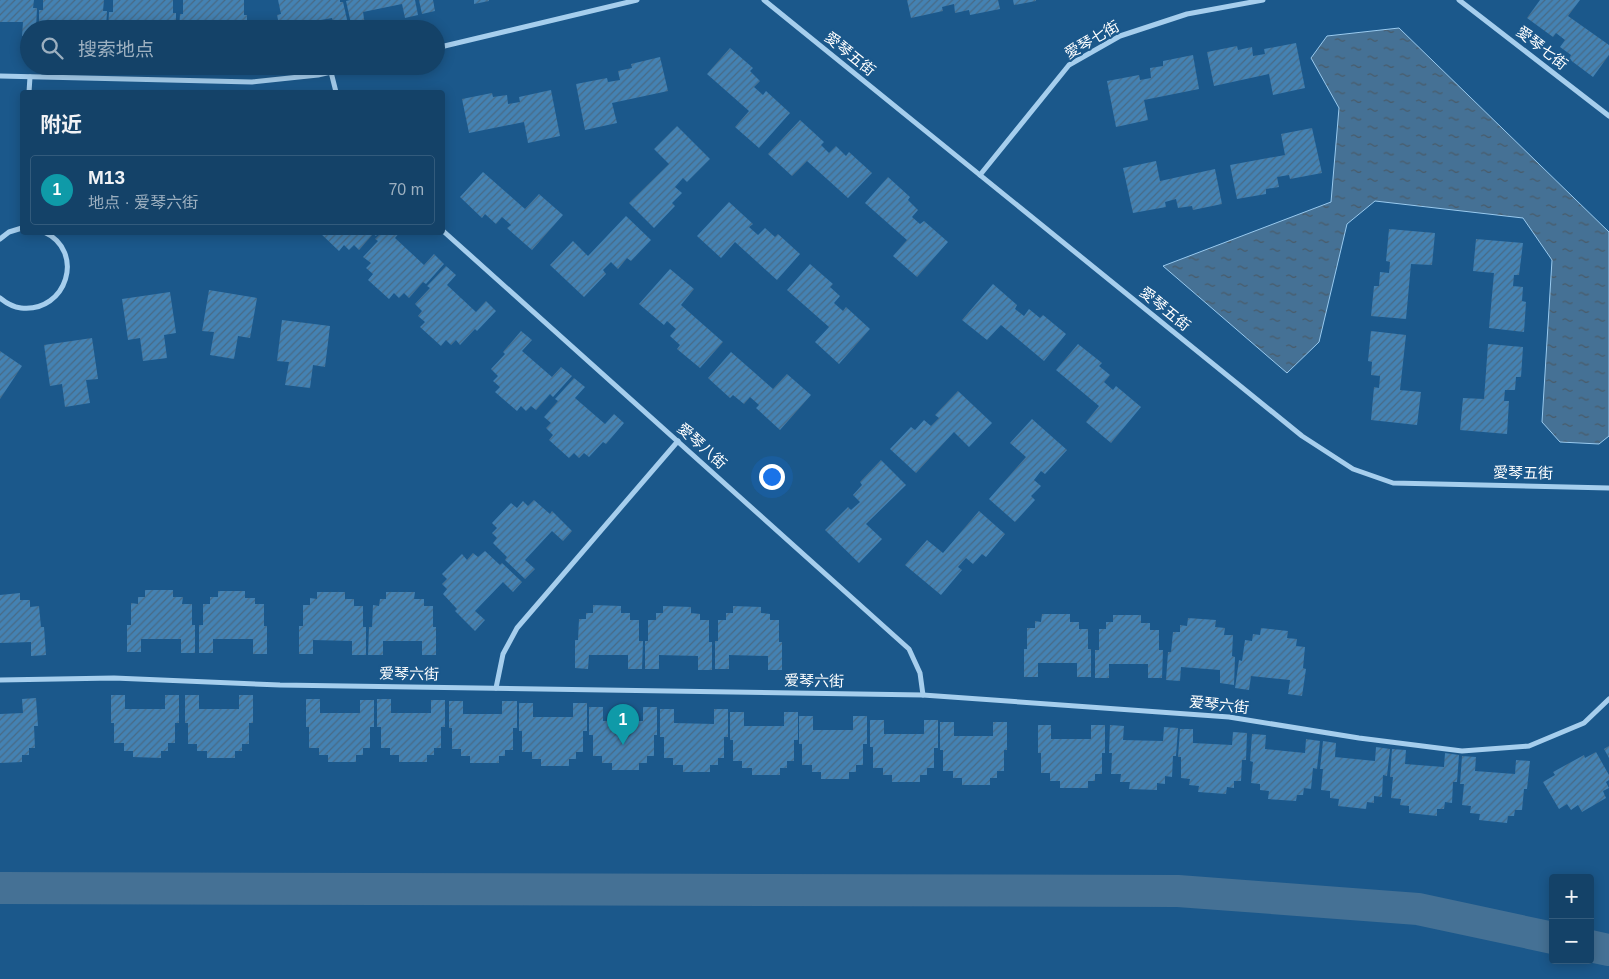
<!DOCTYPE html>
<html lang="zh">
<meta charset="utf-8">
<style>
body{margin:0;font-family:Arial,"Noto Sans SC",sans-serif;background:#214d71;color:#f1f3f6}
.controls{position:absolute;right:15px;bottom:15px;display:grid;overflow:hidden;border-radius:5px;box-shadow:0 2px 12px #0003}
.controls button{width:45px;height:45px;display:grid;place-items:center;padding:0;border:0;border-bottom:1px solid #335b7c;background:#144268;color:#f1f3f6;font:25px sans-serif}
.you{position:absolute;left:771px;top:476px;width:18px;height:18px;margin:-12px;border:4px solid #fff;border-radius:50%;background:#1a73e8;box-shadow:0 0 0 8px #1a73e833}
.badge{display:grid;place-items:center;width:32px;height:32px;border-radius:50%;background:#fec063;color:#fff;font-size:16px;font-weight:700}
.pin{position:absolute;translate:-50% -41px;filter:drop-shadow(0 1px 2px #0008)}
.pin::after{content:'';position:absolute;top:26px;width:18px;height:15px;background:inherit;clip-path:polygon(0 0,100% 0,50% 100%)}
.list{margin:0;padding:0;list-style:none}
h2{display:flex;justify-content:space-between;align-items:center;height:65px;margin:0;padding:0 20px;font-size:21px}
h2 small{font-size:16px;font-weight:400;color:#9db0c0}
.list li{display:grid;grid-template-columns:32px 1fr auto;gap:15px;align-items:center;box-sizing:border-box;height:70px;margin:0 10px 10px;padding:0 10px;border:1px solid #335b7c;border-radius:5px}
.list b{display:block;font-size:19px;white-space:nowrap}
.list p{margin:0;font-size:16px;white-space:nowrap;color:#9db0c0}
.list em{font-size:16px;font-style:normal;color:#9db0c0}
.icon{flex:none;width:28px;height:28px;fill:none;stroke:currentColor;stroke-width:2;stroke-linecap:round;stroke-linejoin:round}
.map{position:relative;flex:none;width:1609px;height:979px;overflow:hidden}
.search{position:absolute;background:#144268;box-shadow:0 2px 12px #0003;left:20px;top:20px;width:425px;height:55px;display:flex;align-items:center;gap:12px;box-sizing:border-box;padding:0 18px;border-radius:28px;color:#9db0c0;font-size:19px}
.panel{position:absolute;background:#144268;box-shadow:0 2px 12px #0003;left:20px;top:90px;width:425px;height:145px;border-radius:5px}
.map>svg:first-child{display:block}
.water{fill:url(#water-ripples);stroke:#99caef}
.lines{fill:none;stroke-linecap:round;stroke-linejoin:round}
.canal{stroke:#457195;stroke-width:32}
.building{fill:url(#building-hatch)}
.street{stroke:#a6ceed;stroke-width:5}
.labels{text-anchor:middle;stroke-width:4.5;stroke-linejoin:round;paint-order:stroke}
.street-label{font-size:15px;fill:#fff;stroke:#1b588b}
</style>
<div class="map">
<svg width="1609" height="979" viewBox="0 0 1609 979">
<defs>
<pattern id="water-ripples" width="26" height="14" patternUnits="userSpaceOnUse" patternTransform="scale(1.25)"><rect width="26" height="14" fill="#457195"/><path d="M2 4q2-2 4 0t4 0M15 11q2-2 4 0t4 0" fill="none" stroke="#495b69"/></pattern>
<pattern id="building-hatch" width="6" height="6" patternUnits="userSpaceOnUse" patternTransform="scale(1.25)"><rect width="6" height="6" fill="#4482b3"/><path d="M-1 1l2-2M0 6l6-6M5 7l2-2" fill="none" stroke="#486a85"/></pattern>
</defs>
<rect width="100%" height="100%" fill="#1b588b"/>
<polygon class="water" points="1399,28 1609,232 1609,436 1599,444 1560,442 1542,422 1552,260 1523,218 1375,201 1347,224 1319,342 1287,373 1163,266 1331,202 1339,108 1311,58 1327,36"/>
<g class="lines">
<g class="canal">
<polyline points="0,888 1178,891 1418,909 1553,938"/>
<polyline points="1590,946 1609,950"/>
</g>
</g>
<g class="building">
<polygon points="0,0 34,0 33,8 37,8 36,29 29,29 29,36 22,36 23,22 0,22"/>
<polygon points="43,0 104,0 103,11 107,11 106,29 93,29 93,24 53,24 53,29 39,29 39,10 43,10"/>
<polygon points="113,0 173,0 173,13 176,13 176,29 162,29 162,27 123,26 123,29 108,29 109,12 113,12"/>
<polygon points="183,0 244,0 244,15 247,15 247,29 179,29 180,14 183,14"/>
<polygon points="278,0 340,0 340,2 343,2 349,28 335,29 332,18 293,25 294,29 280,29 277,15 281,14"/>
<polygon points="350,0 415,0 418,15 405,18 402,4 363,12 365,25 352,28 346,1"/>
<polygon points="419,0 433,0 435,11 422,14"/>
<polygon points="474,0 489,0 489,1 474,4"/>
<polygon points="907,0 998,0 1000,9 970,15 969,10 955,13 954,4 942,7 943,11 911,18"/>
<polygon points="1013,0 1036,0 1036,1 1014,5"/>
<polygon points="1540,0 1580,0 1568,16 1609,45 1609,55 1593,77 1569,59 1571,55 1560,47 1565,40 1556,33 1553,37 1527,18"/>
<polygon points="1296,43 1305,88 1273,95 1269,74 1214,86 1207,52 1237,46 1238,50 1252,47 1253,56 1265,54 1264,49"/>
<polygon points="730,48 753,68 750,71 760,81 754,87 763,95 766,91 790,113 759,148 735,127 749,111 707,74"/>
<polygon points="1193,55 1199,89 1144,100 1148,120 1116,127 1107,81 1139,75 1140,80 1151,78 1150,68 1163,66 1163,61"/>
<polygon points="660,57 668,91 612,103 617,123 585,130 576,84 607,78 608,82 620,80 618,71 632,68 631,64"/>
<polygon points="551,90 560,136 528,143 524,122 469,133 462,99 492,93 493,97 507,95 508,104 520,102 519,97"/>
<polygon points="800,120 824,142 821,145 829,153 836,146 846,156 849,152 872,173 848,198 807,161 792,176 768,154"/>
<polygon points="677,126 710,159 687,182 683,178 675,187 682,193 672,203 675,206 654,228 629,203 669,164 654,149"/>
<polygon points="1312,128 1322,173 1290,179 1289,175 1277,177 1279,187 1266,189 1266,194 1237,199 1230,165 1285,155 1281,134"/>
<polygon points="1156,161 1160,181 1215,169 1222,204 1193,210 1192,206 1178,208 1176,199 1165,202 1166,207 1133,213 1123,168"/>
<polygon points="483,172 525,209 539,194 563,215 532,250 507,228 511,225 502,217 496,224 485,214 482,218 460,197"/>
<polygon points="888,177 910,197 908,200 918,210 912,217 920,224 924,221 948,242 917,277 893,256 907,240 865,203"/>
<polygon points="729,202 753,224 749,227 758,235 765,228 775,237 778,234 800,254 777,280 735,242 721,258 697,236"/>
<polygon points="626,216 651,240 631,261 627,258 618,269 611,262 603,270 606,274 584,297 550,265 573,241 588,256"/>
<polygon points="1389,229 1435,233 1432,265 1411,264 1406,319 1371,316 1374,286 1379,286 1380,272 1389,273 1390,262 1386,261"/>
<polygon points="319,232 379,232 376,236 373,234 359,250 354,245 349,250 344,245 339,251"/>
<polygon points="382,232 400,232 395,238 424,265 434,254 444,264 426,284 423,282 409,298 404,293 399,298 394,293 389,299 368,280 373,274 366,268 371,263 363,257 378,241 375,239"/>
<polygon points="1476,239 1523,243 1519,275 1514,275 1513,286 1523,287 1522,301 1526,302 1524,332 1489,328 1494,273 1473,271"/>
<polygon points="810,264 833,284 830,287 840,296 834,303 843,311 846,307 870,329 839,364 815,342 829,327 787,290"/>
<polygon points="446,266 456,275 447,285 476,312 486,301 496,311 477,331 475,329 460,345 456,340 451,345 446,340 441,346 420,327 425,322 418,316 422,311 415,304 430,288 427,286"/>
<polygon points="670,269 694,289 681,305 723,342 700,368 677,349 680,345 670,336 676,329 667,321 664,325 639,304"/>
<polygon points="993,284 1017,305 1015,309 1024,316 1029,309 1040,318 1043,315 1066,334 1044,361 1001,325 987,340 962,320"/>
<polygon points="209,290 257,298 250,338 238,336 234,359 210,355 214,332 202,331"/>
<polygon points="170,292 176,333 164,335 167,358 143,361 140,338 128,340 122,299"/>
<polygon points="282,320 330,326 325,367 313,365 310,388 285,385 289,362 277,361"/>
<polygon points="521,331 532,340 522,351 552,377 561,367 572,376 553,397 550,394 536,410 531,406 526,411 521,406 517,411 495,392 500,387 493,381 498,376 491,369 505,354 503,352"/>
<polygon points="1371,331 1406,335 1400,390 1421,392 1417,425 1371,420 1374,387 1379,388 1380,376 1371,375 1372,362 1368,361"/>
<polygon points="92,338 98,379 86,380 90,403 65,407 62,384 50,386 44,345"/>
<polygon points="1078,344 1102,363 1099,366 1110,375 1104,382 1113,390 1116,386 1141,407 1111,443 1086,422 1099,406 1056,370"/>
<polygon points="1488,344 1523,347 1521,377 1516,377 1515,390 1505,390 1504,401 1509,401 1507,434 1460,430 1463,398 1484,399"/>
<polygon points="0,351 22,366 0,399"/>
<polygon points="731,352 773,389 787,374 811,395 780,430 756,408 759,405 750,397 744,404 733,395 730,398 708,378"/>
<polygon points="574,378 585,387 575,398 605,424 614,414 624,423 606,444 603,442 589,457 584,453 579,458 574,453 569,458 549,440 553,435 546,428 551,423 544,417 558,401 555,399"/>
<polygon points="958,391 992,423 969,447 954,432 916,473 890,449 911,427 915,430 924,420 931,426 939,418 935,415"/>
<polygon points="1032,419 1067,450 1045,474 1041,471 1034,480 1041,486 1031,496 1035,500 1015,522 989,499 1026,457 1010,443"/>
<polygon points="881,460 906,485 866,524 882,539 859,563 825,530 848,507 851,510 860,502 853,495 862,485 860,482"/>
<polygon points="534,500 550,514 552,511 572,531 563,541 552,531 525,560 535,569 525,579 505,560 507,557 493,543 497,538 492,533 497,528 492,523 511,503 517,508 523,501 528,506"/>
<polygon points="979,511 1005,534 986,557 982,554 973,564 966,558 958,567 962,570 941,595 905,565 927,540 943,553"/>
<polygon points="485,551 500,565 502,563 522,582 513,592 503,582 475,611 485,620 475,631 455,611 457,609 443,594 447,589 442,584 447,579 442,574 462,554 467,560 473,553 478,557"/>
<polygon points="145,590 173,590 173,597 183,597 182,604 192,604 192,625 195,625 195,653 181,653 181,639 141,639 141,652 127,652 127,625 131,625 131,603 138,604 138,597 145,597"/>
<polygon points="218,591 245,591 245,598 255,598 255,604 264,604 264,626 267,626 267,654 253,654 253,639 213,639 213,653 199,653 199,625 203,625 203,604 210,604 210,597 218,597"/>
<polygon points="317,592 345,592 345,599 354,599 354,606 363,606 363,627 366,627 366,655 352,655 352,641 313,640 313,654 299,654 299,626 303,626 303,605 310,605 310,598 317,599"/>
<polygon points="386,592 415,592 414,599 424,599 424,606 433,606 433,627 436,627 436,655 422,655 422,641 383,641 383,655 368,655 369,627 372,627 373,605 379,606 380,599 386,599"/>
<polygon points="20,593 20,600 30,600 30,607 39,606 41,627 44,627 46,655 31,656 31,642 0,643 0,595"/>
<polygon points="593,605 621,606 621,613 630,613 630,620 639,620 639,641 643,641 642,669 628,669 628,655 589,655 588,669 575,668 575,640 578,640 579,619 586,619 586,613 593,613"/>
<polygon points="663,606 691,607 691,613 700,614 700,620 709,620 709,642 712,642 712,670 698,670 698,656 659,655 659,669 645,669 645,641 648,641 648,620 656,620 656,613 663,613"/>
<polygon points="733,606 761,607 761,613 770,614 770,620 779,620 779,642 782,642 782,670 768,670 768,656 729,655 729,669 715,669 715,641 718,641 718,620 726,620 726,613 733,613"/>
<polygon points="1042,614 1070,614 1070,622 1079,622 1079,629 1088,629 1088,649 1091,649 1091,677 1077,677 1077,663 1038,663 1038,677 1024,677 1024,649 1027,649 1027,628 1035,628 1035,621 1041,622"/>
<polygon points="1113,615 1141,615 1141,623 1150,623 1150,630 1159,630 1159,650 1163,650 1162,678 1148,678 1148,664 1109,664 1109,678 1095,678 1095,650 1099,650 1099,629 1106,629 1106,622 1113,622"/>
<polygon points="1188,618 1216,620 1215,627 1225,628 1224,635 1233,635 1232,656 1235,657 1234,685 1220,683 1220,670 1181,667 1180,681 1166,680 1168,652 1171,652 1173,632 1180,632 1180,625 1187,626"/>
<polygon points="1261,628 1288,631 1287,638 1297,639 1296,646 1305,647 1303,668 1306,669 1302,696 1288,694 1290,680 1251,676 1249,690 1235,688 1239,660 1242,661 1245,640 1252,641 1253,634 1260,635"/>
<polygon points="111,695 125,695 125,709 165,709 165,695 179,695 179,723 175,723 175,743 168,743 168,751 161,751 161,758 133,757 133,751 124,751 124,743 114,743 114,723 111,723"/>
<polygon points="185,695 199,695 199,709 239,709 239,695 253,695 253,723 249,723 249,744 242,744 242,751 235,751 235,758 207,758 207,751 197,751 197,744 188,744 188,723 185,723"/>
<polygon points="36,698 38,726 34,726 35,748 29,748 29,755 22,755 22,762 0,763 0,714 23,713 22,699"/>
<polygon points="306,699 320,699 320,713 360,713 360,700 374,700 374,727 370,727 370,748 363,748 363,755 356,755 356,762 328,762 328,755 319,755 319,748 309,748 309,727 306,727"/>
<polygon points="377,699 391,699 391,713 431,713 431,700 445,700 445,727 441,727 441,748 434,748 434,755 427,755 427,762 399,762 399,755 390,755 390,748 381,748 381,727 377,727"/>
<polygon points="449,701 463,701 463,714 502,714 502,701 517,701 517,728 513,728 513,750 505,750 505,756 499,756 499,763 470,763 470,756 461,756 461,749 452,749 452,728 449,728"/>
<polygon points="519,703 533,703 533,717 573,717 573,703 587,703 587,731 583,731 583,752 576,752 576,759 569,759 569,766 541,766 541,759 532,759 532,752 522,752 522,731 519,731"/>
<polygon points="589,707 603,707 603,721 643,721 643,707 657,707 657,735 654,735 654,756 647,756 647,763 639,763 639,770 612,770 612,763 602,763 602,756 593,756 593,735 589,735"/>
<polygon points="660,709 674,709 674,723 714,724 714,709 728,709 728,737 724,737 724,758 718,758 718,765 710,765 710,772 683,772 683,765 673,765 673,758 664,758 664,737 660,737"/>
<polygon points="730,712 744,712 744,726 784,726 784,712 798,712 798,740 794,740 794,761 787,761 787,768 780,768 780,775 752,775 752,768 742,768 742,761 733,761 733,740 730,740"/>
<polygon points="799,716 813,716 813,730 853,730 853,716 867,716 867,744 863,744 863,765 856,765 856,772 849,772 849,779 821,779 821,772 812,772 812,765 802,765 802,744 799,744"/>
<polygon points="870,720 884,720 884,734 924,734 924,720 938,720 938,748 934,748 934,768 927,768 927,775 920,775 920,782 892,782 892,775 883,775 883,768 873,768 873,747 870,747"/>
<polygon points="940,722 954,722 954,736 993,736 993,722 1007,722 1007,750 1004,750 1004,771 997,771 997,778 990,778 990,785 962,785 962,778 953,778 953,771 943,771 943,750 940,750"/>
<polygon points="1038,725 1051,725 1051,739 1091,739 1091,725 1105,725 1105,753 1102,753 1102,774 1095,774 1095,781 1088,781 1088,788 1060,788 1060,781 1050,781 1050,773 1041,773 1041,753 1038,753"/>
<polygon points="1110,725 1124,726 1123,740 1163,741 1164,727 1178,728 1176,756 1173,756 1172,777 1165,776 1165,784 1157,783 1157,790 1129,789 1130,782 1120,782 1121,774 1111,774 1112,753 1109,753"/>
<polygon points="1180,729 1193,729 1193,743 1232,745 1233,732 1247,733 1246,760 1242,760 1241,781 1234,781 1234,788 1227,787 1226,794 1198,792 1199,786 1189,785 1190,779 1181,778 1181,757 1178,757"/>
<polygon points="1252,734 1266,735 1265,749 1305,753 1306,739 1320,741 1317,769 1313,768 1311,789 1304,788 1303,795 1297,795 1296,801 1268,799 1269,791 1260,790 1260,784 1251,783 1253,762 1250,761"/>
<polygon points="1323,741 1336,743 1335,757 1375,761 1376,747 1390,749 1387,776 1383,775 1382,797 1374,796 1374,803 1367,802 1366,809 1338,806 1339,799 1330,798 1330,791 1321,790 1323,769 1320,769"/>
<polygon points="1609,746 1609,758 1604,749"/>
<polygon points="1392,749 1406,750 1405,764 1444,767 1445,753 1459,755 1457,782 1453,782 1452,803 1445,802 1444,809 1437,809 1437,816 1409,813 1409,806 1400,805 1401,799 1391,798 1393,777 1390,777"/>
<polygon points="1596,752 1609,775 1609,780 1606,782 1609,788 1603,791 1606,798 1582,812 1578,805 1571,810 1567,804 1559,809 1543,782 1555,775 1553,772 1584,755 1585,758"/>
<polygon points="1462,756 1476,757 1475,771 1515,774 1516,760 1530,761 1527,789 1524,789 1522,810 1515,810 1514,816 1508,816 1507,823 1479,820 1480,814 1470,813 1471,806 1462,805 1464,784 1460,784"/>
</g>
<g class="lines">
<g class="street">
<polyline points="764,0 1302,436 1353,469 1393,483 1609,488"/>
<polyline points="1459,0 1609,116"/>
<polyline points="436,48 637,0"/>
<polyline points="331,72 336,92"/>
<polyline points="0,76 252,82 318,75 357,66"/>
<polyline points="29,92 30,77"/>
<polyline points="980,175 1069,65 1120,36 1187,14 1263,0"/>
<polyline points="442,230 909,649 920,673 923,695"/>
<polyline points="0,239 9,232 22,228"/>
<path d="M0,298C6,303 13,307 21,308C67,313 86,251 44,232"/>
<polyline points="0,680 114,678 280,685 923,695 1229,717 1359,738 1462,751 1529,746 1584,723 1609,699"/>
<polyline points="496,688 503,654 517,628 678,441"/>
</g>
</g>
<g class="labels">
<g class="street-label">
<text transform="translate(1092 40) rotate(-30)" y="5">愛琴七街</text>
<text transform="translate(1542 48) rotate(38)" y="5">愛琴七街</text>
<text transform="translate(850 54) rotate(39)" y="5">愛琴五街</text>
<text transform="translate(1165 309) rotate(39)" y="5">愛琴五街</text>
<text transform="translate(702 446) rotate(42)" y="5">愛琴八街</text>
<text transform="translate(1523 473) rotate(1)" y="5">愛琴五街</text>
<text transform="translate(409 674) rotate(1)" y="5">爱琴六街</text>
<text transform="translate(814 681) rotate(1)" y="5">爱琴六街</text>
<text transform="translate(1219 705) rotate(6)" y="5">爱琴六街</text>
</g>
</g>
</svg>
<div class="controls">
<button>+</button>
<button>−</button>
</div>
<div class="you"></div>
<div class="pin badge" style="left:623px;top:745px;background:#0f9aa8">1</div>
<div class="search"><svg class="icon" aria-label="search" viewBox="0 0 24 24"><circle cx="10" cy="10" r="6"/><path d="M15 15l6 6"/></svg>搜索地点</div>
<section class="panel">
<h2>附近<small></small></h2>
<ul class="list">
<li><span class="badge" style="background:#0f9aa8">1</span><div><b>M13</b><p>地点 · 爱琴六街</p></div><em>70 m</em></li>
</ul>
</section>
</div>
